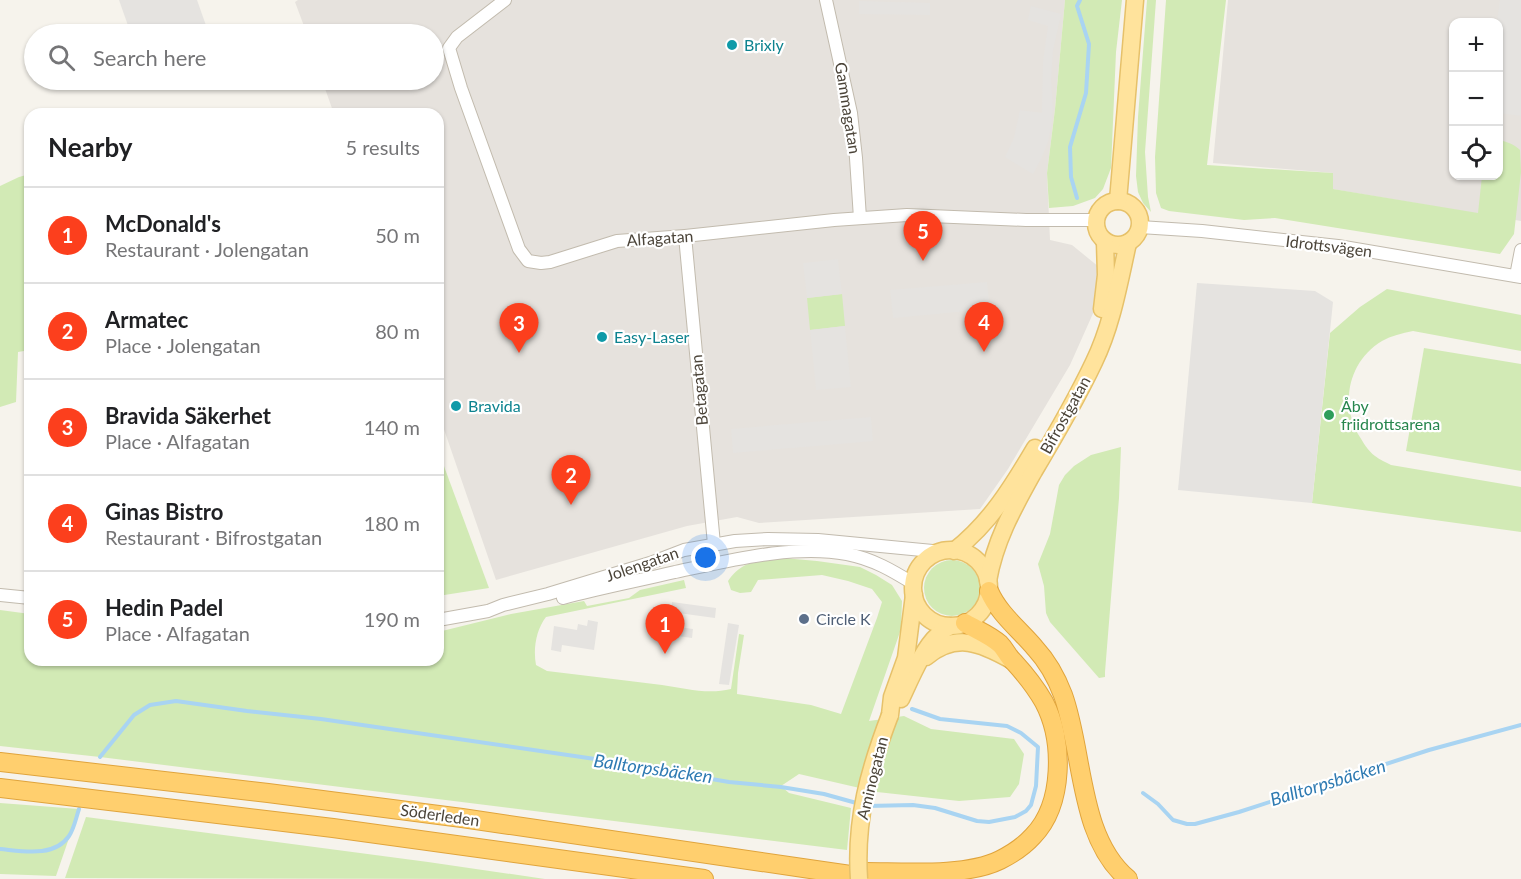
<!DOCTYPE html>
<meta charset="utf-8">
<style>
body{margin:0;font-family:Lato,sans-serif;background:#f6f6f6;color:#202124}
.controls{position:absolute;right:18px;top:18px;display:grid;overflow:hidden;border-radius:12px;box-shadow:0 2px 4px #0004}
.controls button{width:54px;height:54px;display:grid;place-items:center;padding:0;border:0;border-bottom:2px solid #e0e0e0;background:#fff;color:#202124;font:30px sans-serif}
.you{position:absolute;left:706px;top:558px;width:21px;height:21px;margin:-15px;border:4px solid #fff;border-radius:50%;background:#1a73e8;box-shadow:0 0 0 9px #1a73e833}
.badge{display:grid;place-items:center;width:39px;height:39px;border-radius:50%;background:#fc3f1d;color:#fff;font-size:20px;font-weight:700}
.pin{position:absolute;translate:-50% -50px;filter:drop-shadow(0 2px 3px #0008)}
.pin::after{content:'';position:absolute;top:32px;width:21px;height:18px;background:inherit;clip-path:polygon(0 0,100% 0,50% 100%)}
.list{margin:0;padding:0;list-style:none}
h2{display:flex;justify-content:space-between;align-items:center;height:78px;margin:0;padding:0 24px;font-size:26px}
h2 small{font-size:20px;font-weight:400;color:#757577}
.list li{display:grid;grid-template-columns:39px 1fr auto;gap:18px;align-items:center;box-sizing:border-box;height:96px;padding:0 24px;border-top:2px solid #e0e0e0}
.list b{display:block;font-size:22px;white-space:nowrap}
.list p{margin:0;font-size:20px;white-space:nowrap;color:#757577}
.list em{font-size:20px;font-style:normal;color:#757577}
.icon{flex:none;width:33px;height:33px;fill:none;stroke:currentColor;stroke-width:2;stroke-linecap:round;stroke-linejoin:round}
.map{position:relative;flex:none;width:1521px;height:879px;overflow:hidden}
.search{position:absolute;background:#fff;box-shadow:0 2px 4px #0004;left:24px;top:24px;width:420px;height:66px;display:flex;align-items:center;gap:15px;box-sizing:border-box;padding:0 21px;border-radius:33px;color:#757577;font-size:22px}
.panel{position:absolute;background:#fff;box-shadow:0 2px 4px #0004;left:24px;top:108px;width:420px;height:558px;border-radius:18px}
.map>svg:first-child{display:block}
.industrial{fill:#e6e2dd;fill-rule:evenodd}
.green{fill:#d2eab5}
.parking{fill:#e5e3e0}
.lines{fill:none;stroke-linecap:round;stroke-linejoin:round}
.stream{stroke:#a9d4f2;stroke-width:4}
.minor-casing{stroke:#c2bbae;stroke-width:14}
.major-casing{stroke:#e6c16a;stroke-width:19}
.highway-casing{stroke:#e0a43c;stroke-width:20}
.minor{stroke:#fff;stroke-width:12}
.major{stroke:#ffe39c;stroke-width:16}
.highway{stroke:#ffcf6e;stroke-width:18}
.major-bridge-casing{stroke:#e6c16a;stroke-width:19;stroke-linecap:butt}
.major-bridge{stroke:#ffe39c;stroke-width:16}
.culture-dot{fill:#0f9aa8;stroke:#fff;stroke-width:2}
.leisure-dot{fill:#2e9e5b;stroke:#fff;stroke-width:2}
.service-dot{fill:#5c6f8a;stroke:#fff;stroke-width:2}
.labels{text-anchor:middle;stroke-width:4.5;stroke-linejoin:round;paint-order:stroke}
.culture-label{font-size:16px;fill:#0d838f;stroke:#fff;text-anchor:start}
.street-label{font-size:16px;fill:#4b4439;stroke:#fff}
.leisure-label{font-size:16px;fill:#27864d;stroke:#fff;text-anchor:start}
.service-label{font-size:16px;fill:#4e5e75;stroke:#fff;text-anchor:start}
.water-label{font-size:18px;font-style:italic;fill:#2e7ab2;stroke:#fff}
</style>
<div class="map">
<svg width="1521" height="879" viewBox="0 0 1521 879">
<rect width="100%" height="100%" fill="#f6f3ec"/>
<g class="industrial">
<polygon points="298,0 1065,0 1055,109 1047,173 1050,240 1072,245 1099,267 1099,300 1070,365 1008,469 980,509 759,523 737,517 687,526 496,580 438,412 438,114 334,114 322,80 434,80 434,34 307,34 295,2"/>
<path d="M1228,0H1521V221L1332,189L1333,173L1213,163ZM1454,22H1498V176H1454Z"/>
</g>
<g class="green">
<polygon points="1065,0 1122,0 1116,52 1111,168 1103,189 1095,198 1073,206 1049,208 1047,173 1055,109"/>
<polygon points="1147,0 1156,0 1145,152 1148,197 1151,212 1143,203 1138,192 1136,176 1138,117"/>
<path d="M1166,0H1226L1207,165L1333,173V189L1478,213L1482,176H1498L1499,140C1507,142 1514,144 1520,150L1521,172L1514,234L1500,254L1275,218L1244,220L1169,211L1161,208L1156,193L1155,157Z"/>
<polygon points="30,174 30,350 18,352 16,402 0,407 0,186 19,177"/>
<path d="M1387,289L1521,315V351L1413,331C1402,333 1391,336 1382,341C1349,361 1340,402 1358,434C1363,442 1368,451 1375,456C1380,460 1386,462 1391,465L1521,487V532L1312,503L1330,333L1360,307Z"/>
<polygon points="842,294 845,326 810,330 807,298"/>
<polygon points="1424,348 1521,364 1521,471 1406,451"/>
<polygon points="1121,447 1119,498 1105,672 1105,677 1099,678 1050,622 1046,613 1044,586 1038,564 1050,534 1059,485 1065,475 1074,466 1091,455"/>
<polygon points="438,450 489,588 438,596"/>
<path d="M783,558L817,561L860,567L876,575L892,585L902,601L901,629L869,721L904,716L931,729L1014,739L1024,754L1019,784L1010,797L959,801L877,792L799,774L781,786L789,793L851,808L847,850L100,757L0,746V610L30,614V660H438V632L511,614L584,601L587,606L629,598L640,590L684,580L686,588L546,617C536,630 533,649 536,665L547,671C586,676 624,680 662,685C685,688 707,695 731,689L739,634L744,635L738,673L737,694L811,705L841,714L877,618L882,602L872,589L848,581L822,575L758,580L751,592L740,593L731,590L728,581C743,559 759,562 783,558Z"/>
<circle cx="952" cy="588" r="28"/>
<polygon points="0,803 79,809 56,876 0,874"/>
<polygon points="86,817 428,862 545,879 65,878"/>
</g>
<g class="parking">
<polygon points="119,0 197,0 209,34 131,34"/>
<polygon points="1500,0 1521,0 1521,116 1499,113 1498,22 1497,22"/>
<polygon points="859,1 930,3 930,15 859,14"/>
<polygon points="1031,6 1061,14 1053,50 1051,79 1053,109 1051,127 1048,142 1041,159 1033,174 1005,157 1014,138 1020,110 1042,113 1043,62 1048,26 1028,20"/>
<polygon points="838,259 842,294 807,298 803,263"/>
<polygon points="987,282 990,309 893,318 890,290"/>
<polygon points="1197,283 1315,291 1333,302 1312,503 1178,490"/>
<polygon points="845,326 851,387 816,390 810,330"/>
<polygon points="871,417 873,441 733,453 731,429"/>
<polygon points="672,602 716,608 715,618 671,612"/>
<polygon points="588,620 598,622 594,650 562,645 561,652 551,650 554,626 577,630 578,624 587,626"/>
<polygon points="651,623 693,629 692,638 649,632"/>
<polygon points="728,623 739,625 729,685 719,684"/>
</g>
<g class="lines">
<g class="stream">
<polyline points="1077,198 1071,177 1070,147 1086,93 1089,44 1077,6 1080,0"/>
<polyline points="100,757 134,715 150,705 176,701 247,711 321,719 595,759 729,782 781,787 824,794 860,804"/>
<polyline points="1143,793 1158,804 1173,820 1187,824 1195,824 1239,812 1429,750 1521,725"/>
<polyline points="867,806 913,805 935,808 977,821 989,822 1015,817 1026,811 1031,805 1036,786 1038,747 1021,733 1007,726 940,719 912,709"/>
<path d="M0,849C22,851 54,858 69,836C74,829 76,818 79,809"/>
</g>
<g class="minor-casing">
<g id="minor">
<polyline points="505,0 457,37 449,48 461,88 519,249 528,261 541,263 550,262 617,241 685,236 834,220 907,215 1026,220 1095,220"/>
<polyline points="826,0 851,113 856,158 860,218"/>
<polyline points="1140,227 1202,231 1338,246 1521,277"/>
<polyline points="685,236 714,544"/>
<polyline points="1516,276 1521,250"/>
<polyline points="0,595 30,598"/>
<path d="M563,598C600,588 637,581 675,572C729,561 792,544 847,554C873,559 893,571 914,584"/>
<polyline points="438,620 488,611 503,605 548,594 650,563 684,550 735,541 768,539 818,540 943,552"/>
</g>
</g>
<g class="major-casing">
<g id="major">
<circle cx="1118" cy="223" r="22"/>
<polyline points="1118,201 1135,0"/>
<polyline points="1102,309 1106,275 1105,242"/>
<circle cx="951" cy="588" r="38"/>
<path d="M954,551C990,523 1012,487 1035,448"/>
<path d="M988,581C995,540 1014,507 1034,471C1055,436 1076,400 1094,362C1112,325 1119,283 1128,243"/>
<path d="M926,657C956,632 981,643 1011,660"/>
<path d="M901,699C910,680 923,648 938,635C941,631 946,629 950,626"/>
<polyline points="890,715 892,697 906,658 914,595"/>
</g>
</g>
<g class="highway-casing">
<g id="highway">
<path d="M989,591C999,614 1019,629 1035,648C1047,661 1057,679 1063,695C1084,753 1078,837 1128,879"/>
<polyline points="0,762 268,793 462,818 878,879"/>
<polyline points="0,788 333,828 704,879"/>
<path d="M865,872C904,872 966,877 1000,860C1012,854 1024,846 1033,836C1064,804 1064,740 1044,702C1036,688 1025,674 1014,662C1008,657 1006,650 1000,644C990,635 977,630 965,623"/>
</g>
</g>
<use href="#minor" class="minor"/>
<use href="#major" class="major"/>
<use href="#highway" class="highway"/>
<g class="major-bridge-casing">
<path id="major-bridge" d="M859,879C855,819 869,770 890,715"/>
</g>
<use href="#major-bridge" class="major-bridge"/>
</g>
<g class="culture-dot">
<circle cx="732" cy="45" r="6"/>
<circle cx="602" cy="337" r="6"/>
<circle cx="456" cy="406" r="6"/>
</g>
<circle class="leisure-dot" cx="1329" cy="415" r="6"/>
<circle class="service-dot" cx="804" cy="619" r="6"/>
<g class="labels">
<g class="culture-label">
<text x="744" y="51">Brixly</text>
<text x="614" y="343">Easy-Laser</text>
<text x="468" y="412">Bravida</text>
</g>
<g class="street-label">
<text transform="translate(848 108) rotate(81)" y="6">Gammagatan</text>
<text transform="translate(660 238) rotate(-4)" y="6">Alfagatan</text>
<text transform="translate(1329 246) rotate(7)" y="6">Idrottsvägen</text>
<text transform="translate(699 390) rotate(-95)" y="6">Betagatan</text>
<text transform="translate(1065 415) rotate(-61)" y="6">Bifrostgatan</text>
<text transform="translate(642 564) rotate(-19)" y="6">Jolengatan</text>
<text transform="translate(872 778) rotate(-76)" y="6">Aminogatan</text>
<text transform="translate(440 815) rotate(8)" y="6">Söderleden</text>
</g>
<g class="leisure-label">
<text x="1341" y="412">Åby<tspan x="1341" dy="18">friidrottsarena</tspan></text>
</g>
<g class="service-label">
<text x="816" y="625">Circle K</text>
</g>
<g class="water-label">
<text transform="translate(653 769) rotate(8)" y="6">Balltorpsbäcken</text>
<text transform="translate(1328 783) rotate(-17)" y="6">Balltorpsbäcken</text>
</g>
</g>
</svg>
<div class="controls">
<button>+</button>
<button>−</button>
<button><svg class="icon" aria-label="locate" viewBox="0 0 24 24"><circle cx="12" cy="12" r="6"/><path d="M12 2v4M12 18v4M2 12h4M18 12h4"/></svg></button>
</div>
<div class="you"></div>
<div class="pin badge" style="left:665px;top:654px">1</div>
<div class="pin badge" style="left:571px;top:505px">2</div>
<div class="pin badge" style="left:519px;top:353px">3</div>
<div class="pin badge" style="left:984px;top:352px">4</div>
<div class="pin badge" style="left:923px;top:261px">5</div>
<div class="search"><svg class="icon" aria-label="search" viewBox="0 0 24 24"><circle cx="10" cy="10" r="6"/><path d="M15 15l6 6"/></svg>Search here</div>
<section class="panel">
<h2>Nearby<small>5 results</small></h2>
<ul class="list">
<li><span class="badge">1</span><div><b>McDonald's</b><p>Restaurant · Jolengatan</p></div><em>50 m</em></li>
<li><span class="badge">2</span><div><b>Armatec</b><p>Place · Jolengatan</p></div><em>80 m</em></li>
<li><span class="badge">3</span><div><b>Bravida Säkerhet</b><p>Place · Alfagatan</p></div><em>140 m</em></li>
<li><span class="badge">4</span><div><b>Ginas Bistro</b><p>Restaurant · Bifrostgatan</p></div><em>180 m</em></li>
<li><span class="badge">5</span><div><b>Hedin Padel</b><p>Place · Alfagatan</p></div><em>190 m</em></li>
</ul>
</section>
</div>
